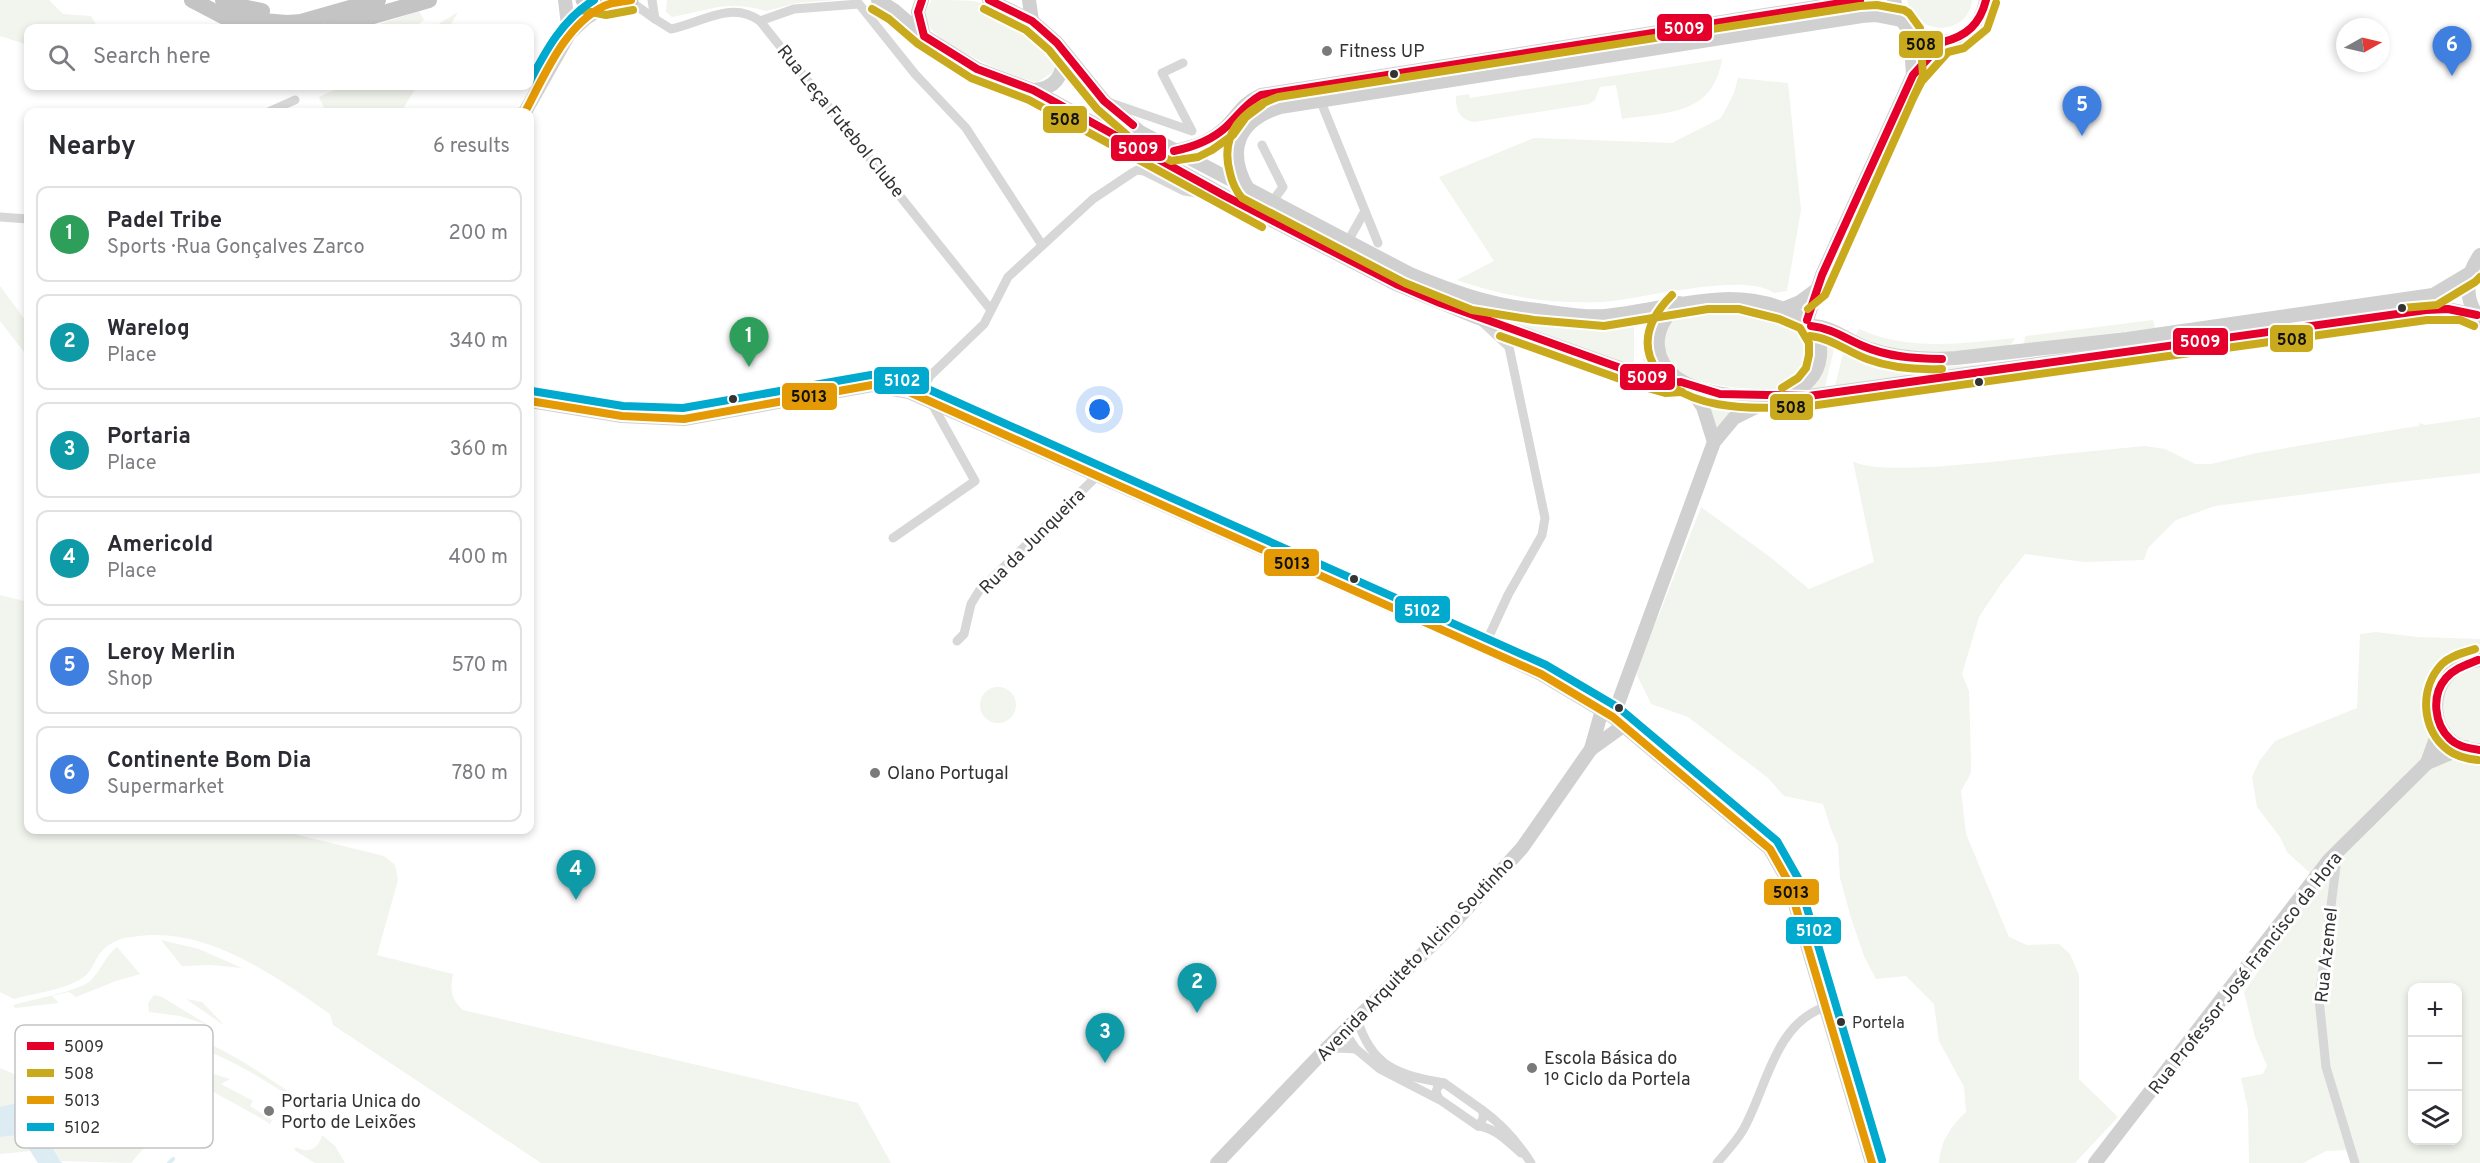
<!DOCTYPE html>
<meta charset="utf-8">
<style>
body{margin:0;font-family:Overpass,sans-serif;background:#f2f2f3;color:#2b2b33}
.controls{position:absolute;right:18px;bottom:18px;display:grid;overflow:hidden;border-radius:12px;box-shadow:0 3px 9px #0003}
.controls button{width:54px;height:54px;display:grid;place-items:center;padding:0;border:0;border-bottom:2px solid #e1e1e2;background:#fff;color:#2b2b33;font:30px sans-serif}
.compass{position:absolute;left:2336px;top:18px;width:54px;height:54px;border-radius:50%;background:#fff;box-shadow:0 3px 9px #0003;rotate:82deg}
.you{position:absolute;left:1100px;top:410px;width:21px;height:21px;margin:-15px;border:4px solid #fff;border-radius:50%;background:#1a73e8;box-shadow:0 0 0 9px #1a73e833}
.badge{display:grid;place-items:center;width:39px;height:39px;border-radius:50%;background:#db2777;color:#fff;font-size:20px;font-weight:700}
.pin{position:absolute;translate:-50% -50px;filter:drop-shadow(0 2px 3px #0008)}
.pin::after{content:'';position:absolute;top:32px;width:21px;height:18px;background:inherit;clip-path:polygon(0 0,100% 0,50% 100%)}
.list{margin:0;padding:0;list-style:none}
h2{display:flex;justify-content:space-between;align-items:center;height:78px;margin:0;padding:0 24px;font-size:26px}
h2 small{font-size:20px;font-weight:400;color:#7c7c81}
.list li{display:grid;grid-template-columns:39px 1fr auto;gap:18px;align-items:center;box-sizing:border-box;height:96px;margin:0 12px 12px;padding:0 12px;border:2px solid #e1e1e2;border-radius:12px}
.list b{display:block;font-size:22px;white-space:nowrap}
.list p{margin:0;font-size:20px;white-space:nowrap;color:#7c7c81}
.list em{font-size:20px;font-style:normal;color:#7c7c81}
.icon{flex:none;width:33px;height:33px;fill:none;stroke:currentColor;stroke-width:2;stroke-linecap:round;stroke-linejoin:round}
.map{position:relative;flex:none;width:2480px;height:1163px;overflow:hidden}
.search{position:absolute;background:#fff;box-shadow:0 3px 9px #0003;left:24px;top:24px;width:510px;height:66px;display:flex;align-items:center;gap:15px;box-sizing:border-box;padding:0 21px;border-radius:12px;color:#7c7c81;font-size:22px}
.panel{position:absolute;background:#fff;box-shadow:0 3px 9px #0003;left:24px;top:108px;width:510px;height:726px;border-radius:12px}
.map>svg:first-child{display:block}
.green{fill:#f1f5ed;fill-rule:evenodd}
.water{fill:#ddebf3}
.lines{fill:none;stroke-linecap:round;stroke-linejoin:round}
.stream{stroke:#ddebf3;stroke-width:4}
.street{stroke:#d7d7d7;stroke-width:9}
.secondary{stroke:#d0d0d0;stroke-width:14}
.primary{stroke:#cacaca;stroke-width:15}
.highway{stroke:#c4c4c4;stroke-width:16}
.bus-1-casing{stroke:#fff;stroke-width:12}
.bus-2-casing{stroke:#fff;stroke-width:12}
.bus-3-casing{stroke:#fff;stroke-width:12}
.bus-4-casing{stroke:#fff;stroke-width:12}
.bus-1{stroke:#e4002b;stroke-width:8}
.bus-2{stroke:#caaa1d;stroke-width:8}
.bus-3{stroke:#e39a05;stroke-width:8}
.bus-4{stroke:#00a9ce;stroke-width:8}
.poi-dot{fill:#7a7a7a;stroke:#fff;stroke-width:2}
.bus-dot{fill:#333;stroke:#fff;stroke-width:2}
.labels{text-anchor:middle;stroke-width:6;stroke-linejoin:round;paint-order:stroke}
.bus-label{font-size:16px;fill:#333;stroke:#fff;text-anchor:start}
.poi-label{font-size:18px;fill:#333;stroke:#fff;text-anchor:start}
.street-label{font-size:18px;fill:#333;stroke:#fff}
.key{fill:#fff;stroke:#c2c2c2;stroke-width:1.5}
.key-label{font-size:16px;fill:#333}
.line-badge{stroke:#fff;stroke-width:2}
.badge-label{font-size:16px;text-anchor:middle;font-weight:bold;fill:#fff}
.pale-badge-label{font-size:16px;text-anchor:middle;font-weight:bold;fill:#111}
</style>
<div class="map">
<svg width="2480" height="1163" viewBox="0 0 2480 1163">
<rect width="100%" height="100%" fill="#fff"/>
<g class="green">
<polygon points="0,0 49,0 63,14 91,16 98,28 28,28 28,45 0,36"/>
<path d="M667,0H835L797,3L766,11C725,0 712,10 672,17L666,12Z"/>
<path d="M932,0C945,0 961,0 974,1C997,6 1049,35 1056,58L1053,72L1038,82C1015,79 948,48 933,31C927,25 925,17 926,9Z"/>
<path d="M1907,0H1972C1968,38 1914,36 1907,0Z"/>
<polygon points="419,11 424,20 414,28 368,28"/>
<polygon points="458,12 449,28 432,28"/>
<path d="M1722,59C1713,116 1667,112 1622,119L1616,85L1600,87L1595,100L1589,104L1474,122C1460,120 1455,110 1456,96L1469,94L1470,98Z"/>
<path d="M1738,78L1788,83L1801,210L1787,291L1774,293C1743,271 1640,300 1602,302C1550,304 1506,297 1457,280L1494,261L1439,177L1534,138L1672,143L1721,118L1734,93Z"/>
<polygon points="343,86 417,86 401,112 326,112 319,97"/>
<polygon points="0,286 28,324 28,357 0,321"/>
<path d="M1447,297C1476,307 1506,316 1537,320C1569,324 1602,320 1634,318V366L1446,299Z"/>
<path d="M2418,304L2417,305L1835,386L1845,345C1873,358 1898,364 1928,366C1979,369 2033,356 2083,350C2195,336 2306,320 2418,304Z"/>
<path d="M1716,305C1747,307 1825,311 1810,362C1807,373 1798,384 1786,388C1768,394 1683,384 1672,368C1668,363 1667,353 1664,346C1659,331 1674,313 1689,308C1697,306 1707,306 1716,305Z"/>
<path d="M1660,312C1646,334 1648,353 1661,375L1643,370L1644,316Z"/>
<polygon points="2153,320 2155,328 2024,344 2025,336"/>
<path d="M1859,329C1910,352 1962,343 2015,338L2010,346C1956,352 1907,358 1855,336Z"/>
<polygon points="1820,333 1836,340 1825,387 1808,390"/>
<polygon points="1709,409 1735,413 1716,433"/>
<path d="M2480,417V473L2390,483L2215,506L2176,520L2148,548L2144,560L2084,562L2025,554L2001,584L1979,617L1962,674L1969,691L1971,758V773L1961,791L1966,834L2009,937L2027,945L2059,944L2070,954L2079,975V1079L2118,1117L2075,1163H1939C1940,1142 1951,1126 1966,1112L1964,1087L1939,1041L1934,1004L1906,976L1876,979L1864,956L1851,918L1840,878L1838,845L1831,829L1823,804L1784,796L1768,778L1688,717L1651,704L1637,675L1640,652L1659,615L1701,507L1770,557L1809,589L1874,562L1853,461C1878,478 2026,458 2062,454C2090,451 2117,449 2145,446L2165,449L2195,464H2211L2257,453L2399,429L2419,426L2420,423L2425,425Z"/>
<path d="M0,595L28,602V830H278L384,856L395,865L398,880L377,955L453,974C450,990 451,999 463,1010L858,1103L891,1163H541L333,1025L330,1014C275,976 209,928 139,936C134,937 127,937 121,939C116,941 105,946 102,951C95,958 93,970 84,977C65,990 36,993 14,999L0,992Z"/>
<path d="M2376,632L2417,637L2480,639V1163H2357L2345,1150L2326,1151L2303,1163H2249L2248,1109L2241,1078L2263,1074L2267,1066L2255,1037L2244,992L2300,911L2310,892L2309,872L2287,852L2280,837L2257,807L2252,777L2260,760L2275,741L2357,708L2360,634ZM2412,988H2458V1140H2412Z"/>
<circle cx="998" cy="705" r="18"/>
<polygon points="161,940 199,949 242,968 211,965 182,966"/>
<path d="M117,947L140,974L116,981L76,997L69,992L52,996L59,1003L15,1008L13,1005C30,1000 79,991 90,981C101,971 105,956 117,947Z"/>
<polygon points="154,995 162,997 208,1025 180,1016 149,1012 148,1003"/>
<polygon points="186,999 202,1002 225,1026"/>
<path d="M155,1027C209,1035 254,1069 299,1098L297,1101C263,1079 229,1057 190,1045C173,1040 166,1043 155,1027Z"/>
<path d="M151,1058L185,1065L230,1079L221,1084L253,1101L250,1106L272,1120L270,1124C244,1107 215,1095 190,1077L188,1079Z"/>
<polygon points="0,1068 98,1110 149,1142 131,1163 60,1161 0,1107"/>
<polygon points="20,1135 31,1151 0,1154 0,1137"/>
<path d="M322,1135L335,1146L345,1163H315L294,1150L296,1147C308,1154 319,1149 322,1135Z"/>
</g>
<polygon class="water" points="26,1101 60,1161 63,1163 38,1163 20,1135 0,1137 0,1107"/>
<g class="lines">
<polyline class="stream" points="169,1163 173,1159"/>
<g class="street">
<polyline points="630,1 655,19 652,0"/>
<path d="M655,19L671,29C702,23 731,0 760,21L991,310"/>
<polyline points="760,21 794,9 859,4 915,74 966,128 1042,245"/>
<polyline points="1108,102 1192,131 1162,73 1183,63"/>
<polyline points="1321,102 1378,243"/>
<polyline points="268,112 295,100"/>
<polyline points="1262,145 1283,187 1272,202"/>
<polyline points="0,217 28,219"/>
<polyline points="1348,241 1365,211"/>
<polyline points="1482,322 1509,347 1545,518 1542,535 1508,595 1484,647"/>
<polyline points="918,396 930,376 984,324 1008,277 1093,199 1132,173 1137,170 1144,171 1184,191 1219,196"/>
<polyline points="893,538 975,481 931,402"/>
<polyline points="957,641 964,634 971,604 979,591 1097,476"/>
<polyline points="2338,851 2319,999 2326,1067 2355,1163"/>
<path d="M1357,1018C1371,1067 1398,1075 1444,1083"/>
<polyline points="1344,1031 1356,1049 1380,1069 1438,1099"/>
<polyline points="1325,1052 1339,1048 1356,1049"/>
<path d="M1444,1083L1482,1110C1485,1116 1483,1120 1478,1126L1439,1099L1436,1092L1438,1086Z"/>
<path d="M1482,1110C1503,1125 1517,1141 1531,1163"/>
<path d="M1478,1126C1496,1128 1508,1142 1521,1153"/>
<path d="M1717,1163C1726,1152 1736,1142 1743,1130C1767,1088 1774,1024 1825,1007"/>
</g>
<g class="secondary">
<polyline points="565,0 569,34"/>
<polyline points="878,0 895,11 924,36 977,69 1033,90 1225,196 1396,284 1476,317 1637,374 1667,383 1681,382"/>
<polyline points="922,0 918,12 924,36"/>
<path d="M989,0L1032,21L1039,27L1057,43L1104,101L1140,132L1410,274C1453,292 1490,305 1537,310C1558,313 1584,318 1605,316C1669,310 1731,283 1793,313C1810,322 1822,336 1820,356C1818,377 1804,387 1787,397"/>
<polyline points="1029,0 1032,21"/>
<path d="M1894,0C1905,56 1976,56 1986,0"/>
<polyline points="1910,31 1913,75"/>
<path d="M1033,90C1056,89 1064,75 1063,52"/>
<polyline points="525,112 569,34 585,19 606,5"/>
<path d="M1174,151C1193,147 1211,142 1226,127C1239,114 1242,104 1261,95L1860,0"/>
<path d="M1248,189C1226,151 1237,121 1280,107L1862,16L1875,15L1901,20"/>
<path d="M2480,255C2466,274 2463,300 2480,318"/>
<path d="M1679,303C1666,315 1656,329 1658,347C1664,404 1767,398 1809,396L2426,310L2448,309L2477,315"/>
<polyline points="1783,309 1800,302 1815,291"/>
<polyline points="1807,320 1822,275 1913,75 1943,42"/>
<path d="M1811,326C1832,326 1848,341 1867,348C1896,358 1925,360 1956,358L2127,339L2433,295L2470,273"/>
<polyline points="1689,386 1703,407 1714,442"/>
<polyline points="530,401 622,416 684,419 872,385 909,392 1484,647 1541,674 1613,717 1770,849 1788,881 1872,1163"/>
<path d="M2480,660C2419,666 2424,752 2480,750"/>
<polyline points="1613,717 1714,442 1734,418 1772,399"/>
<polyline points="1591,749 1623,726"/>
<polyline points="2427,763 2436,738 2437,719"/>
<polyline points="1217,1163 1323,1052 1450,927 1522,848 1591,749 1602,710"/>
<polyline points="2095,1163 2329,860 2427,763 2465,747"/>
</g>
<polyline class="primary" points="583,0 606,5 631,0"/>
<g class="highway">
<polyline points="192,0 236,23"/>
<polyline points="223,0 242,7 262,11"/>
<polyline points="228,18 287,23 301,22 378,0"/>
<polyline points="331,28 429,0"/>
</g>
<g class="bus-1-casing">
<g id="bus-1">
<polyline points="922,0 918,12 924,36 977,69 1033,90 1225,196 1396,284 1440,303 1637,374 1667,383 1681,382 1720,394 1809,396 2426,310 2448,309 2477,315"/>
<polyline points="989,0 1032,21 1039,27 1057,43 1104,101 1133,125"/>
<path d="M1943,42C1967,36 1980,24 1986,0"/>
<path d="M1174,151C1193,147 1211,141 1226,127C1238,116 1246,103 1261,95L1860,0"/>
<polyline points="1807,320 1822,275 1913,75 1943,42"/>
<path d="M1811,326C1831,328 1846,339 1863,346C1888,357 1915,359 1942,359"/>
<path d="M2478,660C2466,665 2455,668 2446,678C2431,695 2434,724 2450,739C2458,747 2469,748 2480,750"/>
</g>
</g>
<g class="bus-2-casing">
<g id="bus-2">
<polyline points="872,9 889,19 918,44 971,78 1029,100 1262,227"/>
<polyline points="984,9 1026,30 1049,50 1097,109 1134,141 1171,161 1198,157 1212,150 1233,135 1246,117 1262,105"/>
<polyline points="581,10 606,15 633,10"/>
<polyline points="1913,98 1922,81 1948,52 1964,48 1987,29 1996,3"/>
<path d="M1672,295C1655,312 1642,333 1650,357C1671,415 1760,409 1810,406L2427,320H2460L2474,326"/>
<polyline points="2402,308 2437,305 2475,282 2480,277"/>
<polyline points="1500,336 1634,384 1665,393 1682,392"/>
<path d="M1810,336C1831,338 1848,352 1867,359C1891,368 1917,370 1942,369"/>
<path d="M1782,388L1798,378L1806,368L1809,355V343L1800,328L1779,319L1739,309H1708L1604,326L1534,320L1472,310L1405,283L1242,198C1236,191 1232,182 1230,173C1219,134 1243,109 1278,97L1860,6L1877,5L1904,10L1909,13L1920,28L1923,76L1825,295L1808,309"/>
<path d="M2475,649C2464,653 2451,655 2442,664C2419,688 2421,730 2448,750C2457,757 2468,759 2478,760"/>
</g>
</g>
<g class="bus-3-casing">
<g id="bus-3">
<path d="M525,112C545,75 564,26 604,6C612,2 622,2 631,0"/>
<polyline points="530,401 622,416 684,419 872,385 909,392 1541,674 1613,717 1770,849 1788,881 1872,1163"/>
</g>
</g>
<g class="bus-4-casing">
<g id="bus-4">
<path d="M530,81C546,50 563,19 594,0"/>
<polyline points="532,391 623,406 683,408 871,375 912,382 1546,665 1619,708 1777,841 1798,878 1882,1160"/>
</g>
</g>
<use href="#bus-1" class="bus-1"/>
<use href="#bus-2" class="bus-2"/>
<use href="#bus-3" class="bus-3"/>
<use href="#bus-4" class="bus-4"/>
</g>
<g class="poi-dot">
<circle cx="1327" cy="51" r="6"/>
<circle cx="875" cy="773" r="6"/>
<circle cx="1532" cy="1068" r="6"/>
<circle cx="269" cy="1111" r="6"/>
</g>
<g class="bus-dot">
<circle cx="1394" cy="74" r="5"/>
<circle cx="2402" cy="308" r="5"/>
<circle cx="1979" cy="382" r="5"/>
<circle cx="733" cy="399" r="5"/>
<circle cx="1354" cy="579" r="5"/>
<circle cx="1619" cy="708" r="5"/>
<circle cx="1841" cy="1022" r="5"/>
</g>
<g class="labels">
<g class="bus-label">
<text x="1852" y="1028">Portela</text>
</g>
<g class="poi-label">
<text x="1339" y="57">Fitness UP</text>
<text x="887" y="779">Olano Portugal</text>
<text x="1544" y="1064">Escola Básica do<tspan x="1544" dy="21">1º Ciclo da Portela</tspan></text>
<text x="281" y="1107">Portaria Unica do<tspan x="281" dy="21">Porto de Leixões</tspan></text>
</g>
<g class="street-label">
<text transform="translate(841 121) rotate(51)" y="6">Rua Leça Futebol Clube</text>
<text transform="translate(1032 541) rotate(-45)" y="6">Rua da Junqueira</text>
<text transform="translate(2326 955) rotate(-84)" y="6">Rua Azemel</text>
<text transform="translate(1415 959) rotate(-46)" y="6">Avenida Arquiteto Alcino Soutinho</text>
<text transform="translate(2245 973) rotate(-52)" y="6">Rua Professor José Francisco da Hora</text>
</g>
</g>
<rect x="15" y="1025" width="198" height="123" rx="9" class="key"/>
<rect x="27" y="1042" width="27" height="8" fill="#e4002b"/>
<rect x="27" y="1069" width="27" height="8" fill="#caaa1d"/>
<rect x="27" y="1096" width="27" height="8" fill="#e39a05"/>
<rect x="27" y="1123" width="27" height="8" fill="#00a9ce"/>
<g class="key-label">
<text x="64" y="1052">5009</text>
<text x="64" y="1079">508</text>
<text x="64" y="1106">5013</text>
<text x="64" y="1133">5102</text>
</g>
<g class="line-badge">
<rect x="1656" y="13" width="57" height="29" rx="6" fill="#e4002b"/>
<rect x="1898" y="30" width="46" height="29" rx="6" fill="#caaa1d"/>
<rect x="1042" y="105" width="46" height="29" rx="6" fill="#caaa1d"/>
<rect x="1110" y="134" width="57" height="28" rx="6" fill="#e4002b"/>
<rect x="2269" y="324" width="45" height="29" rx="6" fill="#caaa1d"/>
<rect x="2172" y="327" width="57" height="29" rx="6" fill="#e4002b"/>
<rect x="1619" y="363" width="57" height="28" rx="6" fill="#e4002b"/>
<rect x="873" y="366" width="57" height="29" rx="6" fill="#00a9ce"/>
<rect x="781" y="382" width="57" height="29" rx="6" fill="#e39a05"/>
<rect x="1769" y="393" width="45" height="28" rx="6" fill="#caaa1d"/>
<rect x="1263" y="548" width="57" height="29" rx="6" fill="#e39a05"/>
<rect x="1394" y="595" width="57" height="29" rx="6" fill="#00a9ce"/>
<rect x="1763" y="878" width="57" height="28" rx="6" fill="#e39a05"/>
<rect x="1785" y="916" width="57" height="29" rx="6" fill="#00a9ce"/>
</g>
<g class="badge-label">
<text x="1684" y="34">5009</text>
<text x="1138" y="154">5009</text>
<text x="2200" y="347">5009</text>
<text x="1647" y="383">5009</text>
<text x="902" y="386">5102</text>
<text x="1422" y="616">5102</text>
<text x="1814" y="936">5102</text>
</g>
<g class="pale-badge-label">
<text x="1921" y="50">508</text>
<text x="1065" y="125">508</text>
<text x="2292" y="345">508</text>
<text x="809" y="402">5013</text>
<text x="1791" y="413">508</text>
<text x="1292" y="569">5013</text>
<text x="1791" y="898">5013</text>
</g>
</svg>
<div class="controls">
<button>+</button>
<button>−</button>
<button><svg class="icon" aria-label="layers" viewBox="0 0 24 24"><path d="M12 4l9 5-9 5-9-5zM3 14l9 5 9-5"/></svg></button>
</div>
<svg class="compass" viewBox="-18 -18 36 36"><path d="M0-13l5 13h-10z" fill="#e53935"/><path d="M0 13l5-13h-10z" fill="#7c7c81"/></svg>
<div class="you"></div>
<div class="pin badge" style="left:749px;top:367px;background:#2e9e5b">1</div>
<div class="pin badge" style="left:1197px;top:1013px;background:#0f9aa8">2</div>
<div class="pin badge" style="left:1105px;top:1063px;background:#0f9aa8">3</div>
<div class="pin badge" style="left:576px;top:900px;background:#0f9aa8">4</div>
<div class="pin badge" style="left:2082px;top:136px;background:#3f7fe0">5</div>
<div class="pin badge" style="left:2452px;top:76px;background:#3f7fe0">6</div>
<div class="search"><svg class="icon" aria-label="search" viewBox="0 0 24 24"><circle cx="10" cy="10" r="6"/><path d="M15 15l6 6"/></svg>Search here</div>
<section class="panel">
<h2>Nearby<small>6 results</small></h2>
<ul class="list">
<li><span class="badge" style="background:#2e9e5b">1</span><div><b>Padel Tribe</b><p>Sports · Rua Gonçalves Zarco</p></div><em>200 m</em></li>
<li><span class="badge" style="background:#0f9aa8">2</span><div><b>Warelog</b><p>Place</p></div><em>340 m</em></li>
<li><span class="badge" style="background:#0f9aa8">3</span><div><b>Portaria</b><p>Place</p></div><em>360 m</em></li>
<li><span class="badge" style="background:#0f9aa8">4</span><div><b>Americold</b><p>Place</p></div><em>400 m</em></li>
<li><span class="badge" style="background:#3f7fe0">5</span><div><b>Leroy Merlin</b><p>Shop</p></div><em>570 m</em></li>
<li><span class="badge" style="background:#3f7fe0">6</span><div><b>Continente Bom Dia</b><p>Supermarket</p></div><em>780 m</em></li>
</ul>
</section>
</div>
